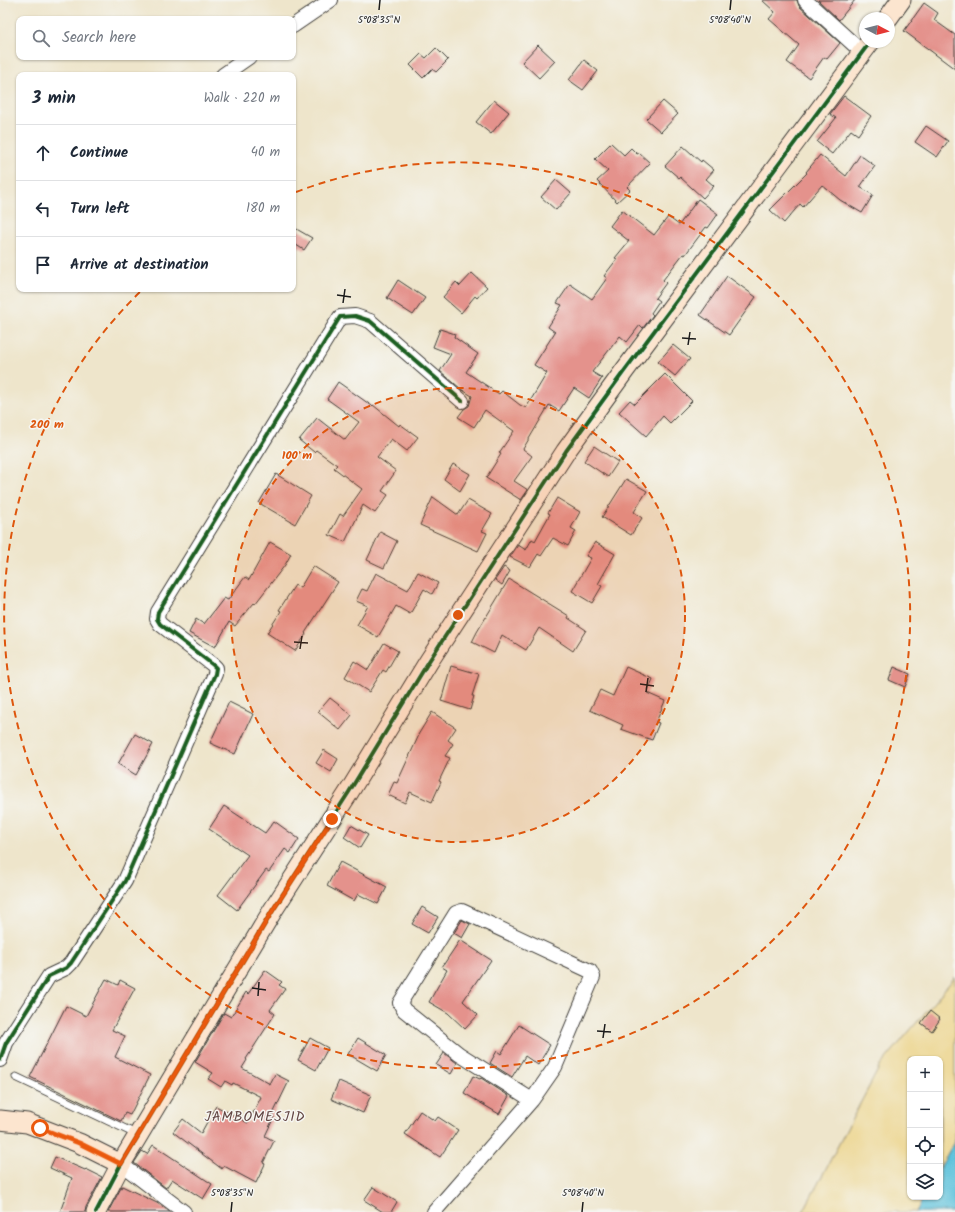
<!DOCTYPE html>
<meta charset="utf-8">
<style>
body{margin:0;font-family:Kalam,sans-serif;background:#f6f6f7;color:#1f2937}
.controls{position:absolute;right:12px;bottom:12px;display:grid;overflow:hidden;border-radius:8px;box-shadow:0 1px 3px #0004}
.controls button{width:36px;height:36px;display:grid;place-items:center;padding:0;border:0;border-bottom:1px solid #e0e1e3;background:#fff;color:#1f2937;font:20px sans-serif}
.compass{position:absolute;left:859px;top:12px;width:36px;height:36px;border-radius:50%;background:#fff;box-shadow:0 1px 3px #0004;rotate:97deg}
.stop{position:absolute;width:12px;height:12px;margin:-9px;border:3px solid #ea580c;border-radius:50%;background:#fff}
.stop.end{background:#ea580c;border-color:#fff;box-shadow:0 1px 4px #0008}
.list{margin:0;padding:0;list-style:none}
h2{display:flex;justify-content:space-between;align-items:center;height:52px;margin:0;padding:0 16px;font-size:17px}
h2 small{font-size:13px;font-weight:400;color:#747a83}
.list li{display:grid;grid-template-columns:26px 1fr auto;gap:12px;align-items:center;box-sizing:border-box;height:56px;padding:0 16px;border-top:1px solid #e0e1e3}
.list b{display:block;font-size:15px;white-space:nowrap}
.list em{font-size:13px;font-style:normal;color:#747a83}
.icon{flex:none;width:22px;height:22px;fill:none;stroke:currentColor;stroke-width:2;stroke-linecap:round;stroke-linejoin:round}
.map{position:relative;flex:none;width:955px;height:1212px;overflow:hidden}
.search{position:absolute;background:#fff;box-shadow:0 1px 3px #0004;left:16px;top:16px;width:280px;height:44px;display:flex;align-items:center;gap:10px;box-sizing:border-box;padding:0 14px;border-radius:8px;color:#747a83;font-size:15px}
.panel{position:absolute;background:#fff;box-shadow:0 1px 3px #0004;left:16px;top:72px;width:280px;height:220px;border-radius:8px}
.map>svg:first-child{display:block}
.sand{fill:#eeda9e;stroke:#857b5d}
.water{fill:#5ec2dc;stroke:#3d6f7c}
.building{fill:#e4928c}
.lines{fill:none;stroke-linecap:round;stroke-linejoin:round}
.lane-casing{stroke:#3c3a36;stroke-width:9}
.street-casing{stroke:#3c3a36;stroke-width:16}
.secondary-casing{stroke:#3c3a36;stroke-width:21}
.lane{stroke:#fff;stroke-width:7}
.street{stroke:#fff;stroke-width:14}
.secondary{stroke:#fce5cf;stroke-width:19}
.cycleway-casing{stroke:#f6f6f2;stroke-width:6}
.cycleway{stroke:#1b5e20;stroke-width:4}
.route{stroke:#ea580c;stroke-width:5}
.ticks{fill:none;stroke:#1c1c1c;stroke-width:1.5}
.ring{fill:none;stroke:#de560d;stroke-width:2;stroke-dasharray:7 5}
.labels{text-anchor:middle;stroke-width:3;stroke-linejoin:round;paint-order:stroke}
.quarter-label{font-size:14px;letter-spacing:1px;fill:#624543;stroke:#f6f6f2}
.ticks-label{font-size:10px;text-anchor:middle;fill:#1c1c1c;stroke:#f6f6f2;stroke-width:3;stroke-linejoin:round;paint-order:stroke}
.centre{fill:#de560d;stroke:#f6f6f2;stroke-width:2}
.ring-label{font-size:12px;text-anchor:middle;font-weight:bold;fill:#de560d;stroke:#f6f6f2;stroke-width:3;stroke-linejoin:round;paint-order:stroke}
</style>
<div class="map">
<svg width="955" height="1212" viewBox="0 0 955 1212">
<rect width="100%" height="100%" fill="#f6f6f2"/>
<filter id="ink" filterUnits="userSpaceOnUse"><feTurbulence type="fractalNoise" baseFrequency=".025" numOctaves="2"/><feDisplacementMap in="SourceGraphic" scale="8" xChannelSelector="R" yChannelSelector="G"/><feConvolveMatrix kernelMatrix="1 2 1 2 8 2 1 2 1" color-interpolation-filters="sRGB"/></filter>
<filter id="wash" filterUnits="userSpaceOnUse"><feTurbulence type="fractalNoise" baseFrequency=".012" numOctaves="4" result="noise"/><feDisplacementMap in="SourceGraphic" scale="16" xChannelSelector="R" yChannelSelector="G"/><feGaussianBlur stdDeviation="0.9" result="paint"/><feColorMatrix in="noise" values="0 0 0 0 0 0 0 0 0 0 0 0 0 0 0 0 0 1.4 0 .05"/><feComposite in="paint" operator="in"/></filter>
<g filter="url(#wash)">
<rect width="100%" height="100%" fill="#eee5cb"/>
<polygon class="sand" points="955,977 955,1140 940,1168 940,1059 910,1059 910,1197 924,1197 916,1212 803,1212 880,1066"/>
<polygon class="water" points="955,1140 955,1212 916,1212 924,1197 940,1197 940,1168"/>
<g id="blocks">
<g class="building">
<polygon points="762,0 797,0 799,6 840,43 827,59 824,57 809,78 787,62 799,45 769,19 775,12"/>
<polygon points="818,0 855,0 839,20"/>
<polygon points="924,3 938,13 934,20 955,35 955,69 904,31"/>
<polygon points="538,45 555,61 539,78 522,62"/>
<polygon points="436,48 448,60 436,72 432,69 423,78 410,65 421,54 426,58"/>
<polygon points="584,60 598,71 583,90 569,80"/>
<polygon points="844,96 871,116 858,135 851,130 832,154 817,142 836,118 830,114"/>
<polygon points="494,100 509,112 491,134 476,122"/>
<polygon points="663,101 678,114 661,132 646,119"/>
<polygon points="926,126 948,141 937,157 915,142"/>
<polygon points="611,143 624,155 631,148 637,154 639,153 650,163 627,187 630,190 617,202 597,181 608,171 595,159"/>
<polygon points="683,146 701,162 702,160 714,170 706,179 714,186 703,198 680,177 679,178 665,166"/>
<polygon points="820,155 846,176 860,155 875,166 860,187 873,195 862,213 840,200 822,185 803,207 800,204 784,223 770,210 807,173 806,172"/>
<polygon points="556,180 571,193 556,210 541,197"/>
<polygon points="698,199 718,214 708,228 706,227 685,255 683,254 663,280 666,283 655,298 659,301 651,313 653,315 643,328 640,325 627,342 620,336 592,372 602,378 589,398 574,388 559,411 549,405 523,449 532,456 514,481 528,490 521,500 486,478 501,454 499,453 514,431 485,410 474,427 458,417 464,409 469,406 472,396 461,389 440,371 451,354 433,347 440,329 455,334 454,337 478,354 466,372 499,394 502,391 520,405 526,408 547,373 534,365 555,332 548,327 562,305 557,303 570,284 592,299 607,278 604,276 617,259 615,258 629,241 610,226 622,210 654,235 668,217 679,225"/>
<polygon points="293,227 312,238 304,250 293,243"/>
<polygon points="472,273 487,287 477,298 475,296 461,313 443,297 456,282 460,286"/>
<polygon points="727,276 756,297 729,335 700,315"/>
<polygon points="398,280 425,298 413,315 387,298"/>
<polygon points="673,345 690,359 675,376 658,362"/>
<polygon points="665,374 692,401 670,423 663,416 646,436 619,412 630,400 635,404"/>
<polygon points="338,382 372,406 373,405 399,426 400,424 418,437 407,451 391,439 377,457 396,471 382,491 388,495 375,513 363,505 345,542 329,535 340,514 343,516 362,489 334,468 337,465 316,450 314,452 299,440 317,418 345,440 359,422 327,399"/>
<polygon points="594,446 618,462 608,477 584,461"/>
<polygon points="453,464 470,474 460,491 444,479"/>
<polygon points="276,474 311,496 295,524 259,503"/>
<polygon points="626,479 647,491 634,512 642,518 631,535 602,517"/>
<polygon points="433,497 458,515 468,500 492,514 482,531 487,533 478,551 420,525"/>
<polygon points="557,498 580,512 571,528 576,531 568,546 553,538 541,556 538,554 530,567 510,557 518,545 526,550 532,539 535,541 550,514 548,513"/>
<polygon points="380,532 397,541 384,568 367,560"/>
<polygon points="270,542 291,554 285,565 255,604 254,603 235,626 229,622 215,647 189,633 196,619 204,624 224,598 228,600 245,577 249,580"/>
<polygon points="595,542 615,554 598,584 602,586 592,603 572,591 591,558 586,556"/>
<polygon points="313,566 338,582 305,633 306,634 295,651 267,633 281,611 279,610 295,585 300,588"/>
<polygon points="504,567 510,571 502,585 495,580"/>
<polygon points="418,572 438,583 432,594 424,589 410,614 396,606 378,637 357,625 368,606 356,601 362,589 367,591 376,573 408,590"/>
<polygon points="509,579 569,616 568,618 586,630 573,651 539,628 526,650 502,635 494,653 472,642 477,632"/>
<polygon points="384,643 398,651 386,672 383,670 369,692 345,677 354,661 368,670"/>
<polygon points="451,666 479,674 472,696 474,696 470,710 441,701"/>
<polygon points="626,667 653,679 647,693 665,701 656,722 659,723 652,740 621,729 623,725 590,710 600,690 613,696"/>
<polygon points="894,667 910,674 905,687 889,680"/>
<polygon points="330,698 352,715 340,730 318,712"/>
<polygon points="229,702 253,714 235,754 210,743"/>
<polygon points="432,712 456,728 448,740 453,744 445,756 450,758 439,781 441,782 432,802 410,792 405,803 388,795 394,782 397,783 419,735 418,735"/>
<polygon points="135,734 153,744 136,775 118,764"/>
<polygon points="324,750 338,759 331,772 316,763"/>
<polygon points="224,806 265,833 274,821 299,839 290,853 285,849 269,872 266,870 237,910 218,895 248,855 209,829"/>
<polygon points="351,825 368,835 360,848 344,837"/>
<polygon points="340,862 387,887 378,904 358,894 354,901 327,886"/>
<polygon points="422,907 438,917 428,933 412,924"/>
<polygon points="462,920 470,924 462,938 454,933"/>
<polygon points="460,940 491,960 463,1001 478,1015 465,1029 448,1013 429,1002 447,970 442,967"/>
<polygon points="265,970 282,982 279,985 285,989 270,1010 275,1014 246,1059 247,1060 242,1068 270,1084 275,1074 289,1081 272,1116 274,1117 265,1136 274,1141 263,1163 265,1164 256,1183 224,1166 222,1169 173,1132 183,1119 201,1133 216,1106 248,1123 261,1097 233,1083 232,1085 225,1081 221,1087 208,1079 213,1073 195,1062 224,1013 231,1017 246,992 248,994"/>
<polygon points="106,979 118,985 120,980 135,988 112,1030 125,1036 115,1057 150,1075 130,1115 125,1113 121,1121 30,1077 66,1006 86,1016"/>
<polygon points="930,1011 940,1019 932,1031 921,1023"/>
<polygon points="519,1025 550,1045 538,1065 525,1056 512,1077 490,1063 497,1051 501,1054"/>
<polygon points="310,1038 328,1048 316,1070 298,1060"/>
<polygon points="358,1038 386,1055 377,1071 348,1054"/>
<polygon points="444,1053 457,1063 451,1074 436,1065"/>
<polygon points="473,1076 480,1079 481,1078 509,1096 499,1114 464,1093"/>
<polygon points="339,1081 371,1095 363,1113 331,1099"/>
<polygon points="420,1111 435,1121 438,1117 458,1130 440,1157 405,1134"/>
<polygon points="153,1145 212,1184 203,1199 172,1179 166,1188 134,1163 142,1151 147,1154"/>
<polygon points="55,1157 85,1170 86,1169 102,1177 86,1207 85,1212 60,1212 72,1178 50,1168"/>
<polygon points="122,1186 157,1203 170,1212 108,1212"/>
<polygon points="373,1187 397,1202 391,1212 383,1212 364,1200"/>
</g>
</g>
</g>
<g filter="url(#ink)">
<use href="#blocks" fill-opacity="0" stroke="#3c3a36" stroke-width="1"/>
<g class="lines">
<g class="lane-casing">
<polyline id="lane" points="16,1077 138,1135"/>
</g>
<g class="street-casing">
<g id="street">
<polyline points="805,0 862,52"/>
<polyline points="293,26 331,0"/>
<polyline points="223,75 249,57"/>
<polyline points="0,1060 6,1043 49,976 66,968 71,963 125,881 215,674 216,668 213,665 160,624 157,619 158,612 340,317 355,316 370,321 462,401"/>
<polyline points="121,1164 184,1212"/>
<polyline points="434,1212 532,1100 555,1067 593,977 590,971 462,911 456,913 400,1003 404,1010 459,1054 532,1100"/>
</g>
</g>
<g class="secondary-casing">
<g id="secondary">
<polyline points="888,18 901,0"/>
<polyline points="0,1120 27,1123 79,1143 121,1164"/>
<polyline points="96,1212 121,1164 273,910 349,792 429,661 566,451 625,370 870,42"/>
</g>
</g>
<use href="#lane" class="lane"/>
<use href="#street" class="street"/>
<use href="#secondary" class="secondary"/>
<g class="cycleway-casing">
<g id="cycleway">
<polyline points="0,1060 6,1043 49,976 66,968 71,963 125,881 215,674 216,668 213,665 160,624 157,619 158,612 340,317 355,316 370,321 462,401"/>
<polyline points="96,1212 121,1164 273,910 349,792 429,661 566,451 625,370 870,42"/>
</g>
</g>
<use href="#cycleway" class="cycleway"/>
</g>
</g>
<g class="lines" filter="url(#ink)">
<polyline class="route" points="40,1128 79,1143 121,1164 273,910 332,819"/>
</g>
<path class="ticks" d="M379,10L380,0M730,10L731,0M337,295L351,297M343,303L345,289M682,338L696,339M688,345L690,332M294,642L308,643M300,649L302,636M640,684L654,686M646,692L648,678M252,988L266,990M258,996L259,982M597,1031L611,1032M603,1038L605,1024M231,1212L232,1202M582,1212L583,1202"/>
<circle cx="458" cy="615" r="227" fill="#de560d" fill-opacity=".12"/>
<g class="ring">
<circle cx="458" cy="615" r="227"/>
<path d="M296 192A453 453 0 1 1 143 289"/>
</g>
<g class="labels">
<g class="quarter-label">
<text x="255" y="1121">JAMBOMESJID</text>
</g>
</g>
<g class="ticks-label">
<text x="379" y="23">5°08'35"N</text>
<text x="730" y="23">5°08'40"N</text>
<text x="232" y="1196">5°08'35"N</text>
<text x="583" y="1196">5°08'40"N</text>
</g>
<circle cx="458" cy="615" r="6" class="centre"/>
<g class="ring-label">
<text x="47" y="428">200 m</text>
<text x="297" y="459">100 m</text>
</g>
</svg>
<div class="controls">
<button>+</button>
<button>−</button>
<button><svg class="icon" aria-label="locate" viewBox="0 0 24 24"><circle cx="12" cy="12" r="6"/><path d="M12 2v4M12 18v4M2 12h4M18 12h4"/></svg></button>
<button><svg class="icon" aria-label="layers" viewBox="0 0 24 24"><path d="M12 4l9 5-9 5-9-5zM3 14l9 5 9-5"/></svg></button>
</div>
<svg class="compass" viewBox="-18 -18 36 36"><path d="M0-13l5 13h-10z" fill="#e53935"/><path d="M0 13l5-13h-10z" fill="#747a83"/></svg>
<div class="stop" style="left:40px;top:1128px"></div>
<div class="stop end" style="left:332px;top:819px"></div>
<div class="search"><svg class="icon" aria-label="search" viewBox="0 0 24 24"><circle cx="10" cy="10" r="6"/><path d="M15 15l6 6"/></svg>Search here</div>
<section class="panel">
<h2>3 min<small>Walk · 220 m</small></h2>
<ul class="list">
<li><svg class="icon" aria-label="ahead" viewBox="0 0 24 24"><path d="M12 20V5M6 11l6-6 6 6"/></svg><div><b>Continue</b></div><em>40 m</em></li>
<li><svg class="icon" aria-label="left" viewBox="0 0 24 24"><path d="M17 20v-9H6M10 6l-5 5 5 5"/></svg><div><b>Turn left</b></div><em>180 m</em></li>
<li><svg class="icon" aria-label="arrive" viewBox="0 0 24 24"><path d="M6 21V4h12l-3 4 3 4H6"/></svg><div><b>Arrive at destination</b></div></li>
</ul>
</section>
</div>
